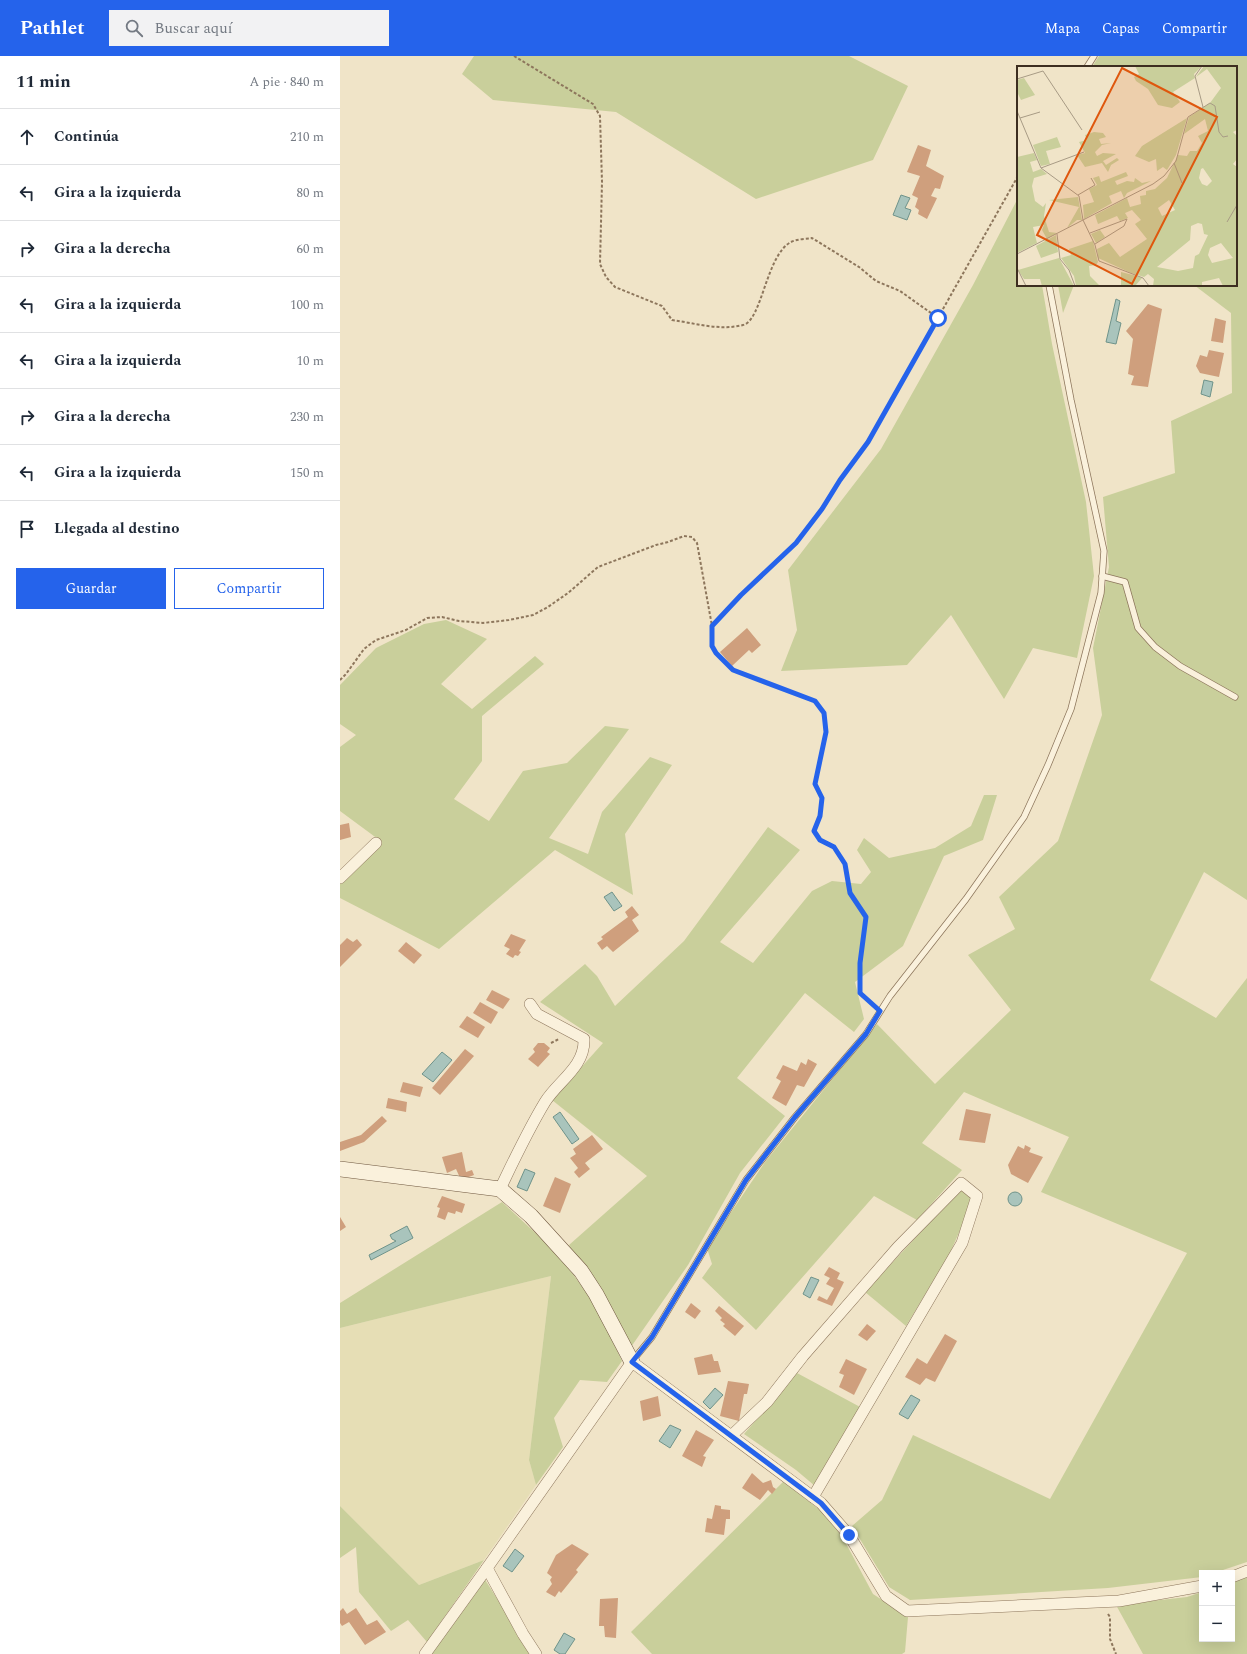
<!DOCTYPE html>
<html lang="es">
<meta charset="utf-8">
<style>
body{margin:0;font-family:Spectral,serif;background:#f2f2f3;color:#1f2937}
.controls{position:absolute;right:12px;bottom:12px;display:grid;overflow:hidden;border-radius:0px;box-shadow:0 4px 16px #0002}
.controls button{width:36px;height:36px;display:grid;place-items:center;padding:0;border:0;border-bottom:1px solid #e0e1e3;background:#fff;color:#1f2937;font:20px sans-serif}
.stop{position:absolute;width:12px;height:12px;margin:-9px;border:3px solid #2563eb;border-radius:50%;background:#fff}
.stop.end{background:#2563eb;border-color:#fff;box-shadow:0 1px 4px #0008}
.list{margin:0;padding:0;list-style:none}
h2{display:flex;justify-content:space-between;align-items:center;height:52px;margin:0;padding:0 16px;font-size:17px}
h2 small{font-size:13px;font-weight:400;color:#747a83}
.list li{display:grid;grid-template-columns:26px 1fr auto;gap:12px;align-items:center;box-sizing:border-box;height:56px;padding:0 16px;border-top:1px solid #e0e1e3}
.list b{display:block;font-size:15px;white-space:nowrap}
.list em{font-size:13px;font-style:normal;color:#747a83}
.actions{display:flex;gap:8px;padding:12px 16px}
.actions a{flex:1;padding:9px 0;border:1px solid #2563eb;border-radius:0px;text-align:center;font-size:14px;color:#2563eb}
.actions .main{background:#2563eb;color:#fff}
.icon{flex:none;width:22px;height:22px;fill:none;stroke:currentColor;stroke-width:2;stroke-linecap:round;stroke-linejoin:round}
.map{position:relative;flex:none;width:907px;height:1598px;overflow:hidden}
header{display:flex;align-items:center;gap:24px;box-sizing:border-box;height:56px;padding:0 20px;background:#2563eb;color:#fff}
header strong{font-size:19px}
nav{display:flex;gap:22px;margin-inline-start:auto;font-size:14px}
.search{width:280px;height:36px;background:#f2f2f3;display:flex;align-items:center;gap:10px;box-sizing:border-box;padding:0 14px;border-radius:0px;color:#747a83;font-size:15px}
main{display:flex}
aside{flex:1;background:#fff}
.map>svg:first-child{display:block}
.farmland{fill:#e6deb5}
.green{fill:#c9cf9b}
.water{fill:#a9c4bc;stroke:#6f938a}
.building{fill:#cf9f7d}
.lines{fill:none;stroke-linecap:round;stroke-linejoin:round}
.lane-casing{stroke:#8d765c;stroke-width:7}
.street-casing{stroke:#8d765c;stroke-width:12}
.secondary-casing{stroke:#6f573f;stroke-width:16}
.path{stroke:#8d765c;stroke-width:2;stroke-dasharray:3 2;stroke-linecap:butt}
.lane{stroke:#faf1dc;stroke-width:5.5}
.street{stroke:#faf1dc;stroke-width:11}
.secondary{stroke:#faf1dc;stroke-width:15}
.route{stroke:#2563eb;stroke-width:5}
.inset-road{fill:none;stroke:#a89b85;stroke-width:1}
.view{fill:#df570d;fill-opacity:0.15;stroke:#df570d;stroke-width:2}
.inset-edge{fill:none;stroke:#3d2e20;stroke-width:2}
</style>
<header>
<strong>Pathlet</strong>
<div class="search"><svg class="icon" aria-label="search" viewBox="0 0 24 24"><circle cx="10" cy="10" r="6"/><path d="M15 15l6 6"/></svg>Buscar aquí</div>
<nav><a>Mapa</a><a>Capas</a><a>Compartir</a></nav>
</header>
<main>
<aside>
<h2>11 min<small>A pie · 840 m</small></h2>
<ul class="list">
<li><svg class="icon" aria-label="ahead" viewBox="0 0 24 24"><path d="M12 20V5M6 11l6-6 6 6"/></svg><div><b>Continúa</b></div><em>210 m</em></li>
<li><svg class="icon" aria-label="left" viewBox="0 0 24 24"><path d="M17 20v-9H6M10 6l-5 5 5 5"/></svg><div><b>Gira a la izquierda</b></div><em>80 m</em></li>
<li><svg class="icon" aria-label="right" viewBox="0 0 24 24"><path d="M7 20v-9h11M14 6l5 5-5 5"/></svg><div><b>Gira a la derecha</b></div><em>60 m</em></li>
<li><svg class="icon" aria-label="left" viewBox="0 0 24 24"><path d="M17 20v-9H6M10 6l-5 5 5 5"/></svg><div><b>Gira a la izquierda</b></div><em>100 m</em></li>
<li><svg class="icon" aria-label="left" viewBox="0 0 24 24"><path d="M17 20v-9H6M10 6l-5 5 5 5"/></svg><div><b>Gira a la izquierda</b></div><em>10 m</em></li>
<li><svg class="icon" aria-label="right" viewBox="0 0 24 24"><path d="M7 20v-9h11M14 6l5 5-5 5"/></svg><div><b>Gira a la derecha</b></div><em>230 m</em></li>
<li><svg class="icon" aria-label="left" viewBox="0 0 24 24"><path d="M17 20v-9H6M10 6l-5 5 5 5"/></svg><div><b>Gira a la izquierda</b></div><em>150 m</em></li>
<li><svg class="icon" aria-label="arrive" viewBox="0 0 24 24"><path d="M6 21V4h12l-3 4 3 4H6"/></svg><div><b>Llegada al destino</b></div></li>
</ul>
<div class="actions"><a class="main">Guardar</a><a>Compartir</a></div>
</aside>
<div class="map">
<svg width="907" height="1598" viewBox="0 0 907 1598">
<rect width="100%" height="100%" fill="#f0e4c8"/>
<polygon class="farmland" points="211,1220 189,1404 196,1429 144,1504 79,1529 0,1450 0,1272"/>
<g class="green">
<polygon points="134,0 509,0 568,30 533,104 416,143 276,56 153,44 122,18"/>
<polygon points="759,0 907,0 907,844 864,816 810,924 876,962 907,922 907,1506 874,1517 862,1517 862,1521 768,1532 570,1544 549,1531 512,1470 542,1444 573,1379 710,1443 847,1197 701,1136 729,1081 624,1036 582,1087 622,1114 577,1164 534,1140 416,1274 362,1222 372,1208 367,1192 425,1106 537,968 595,1028 671,954 628,899 675,873 659,841 718,785 762,659 753,592 769,511 763,441 835,417 831,365 892,337 891,257 854,229 896,229 896,11 752,11"/>
<polygon points="678,142 678,229 702,229 712,288 746,446 754,520 737,602 693,592 664,643 611,559 567,609 441,615 457,574 448,514 541,393 633,229"/>
<polygon points="718,229 734,229 723,257"/>
<polygon points="106,564 147,583 101,628 132,653 195,600 204,608 142,660 142,705 114,743 149,765 183,715 227,707 265,670 289,673 209,782 248,798 262,756 310,701 332,709 285,778 293,839 215,794 99,893 0,842 0,827 42,786 0,755 0,691 16,679 0,668 0,629 36,592 84,568"/>
<polygon points="644,739 657,739 643,784 604,800 563,890 515,926 524,963 514,976 465,937 397,1022 445,1060 400,1117 348,1209 291,1291 229,1189 307,1120 212,1044 263,987 200,946 245,908 257,920 275,950 344,885 428,771 460,794 380,886 413,907 472,835 492,825 521,828 531,816 517,794 524,782 549,802 595,792 631,770"/>
<polygon points="621,1133 634,1143 609,1199 566,1270 525,1236"/>
<polygon points="162,1146 218,1198 255,1248 282,1305 267,1326 240,1324 214,1362 223,1391 196,1429 189,1404 211,1220 0,1272 0,1247"/>
<polygon points="457,1317 522,1352 475,1430 456,1414 404,1378"/>
<polygon points="444,1425 481,1455 502,1480 533,1538 568,1561 565,1596 562,1598 312,1598 291,1576"/>
<polygon points="0,1450 79,1529 144,1504 87,1586 68,1564 51,1575 19,1536 16,1491 0,1502"/>
<polygon points="907,1519 907,1598 803,1598 776,1549 847,1541 862,1536 862,1583 892,1583 892,1525"/>
<polygon points="144,1522 192,1598 89,1598"/>
</g>
<g class="water">
<polygon points="561,139 570,142 565,152 571,154 567,164 553,159"/>
<polygon points="776,243 780,245 776,265 781,267 776,288 766,286"/>
<polygon points="864,324 873,326 870,341 861,338"/>
<polygon points="272,836 282,850 274,855 264,841"/>
<polygon points="102,996 112,1004 93,1026 82,1018"/>
<polygon points="220,1056 239,1083 232,1088 213,1061"/>
<polygon points="185,1113 195,1117 187,1135 177,1131"/>
<circle cx="675" cy="1143" r="7"/>
<polygon points="67,1170 73,1182 31,1204 29,1199 56,1185 52,1183 50,1179"/>
<polygon points="471,1221 479,1224 470,1242 463,1238"/>
<polygon points="375,1332 383,1339 370,1353 363,1346"/>
<polygon points="571,1339 580,1344 568,1363 559,1358"/>
<polygon points="330,1369 341,1374 330,1392 319,1385"/>
<polygon points="175,1493 184,1500 172,1516 163,1510"/>
<polygon points="224,1577 235,1583 225,1598 220,1598 214,1594"/>
</g>
<g class="building">
<polygon points="578,89 591,94 586,110 604,120 600,133 595,132 591,140 597,142 587,163 578,158 579,154 575,151 578,142 572,139 580,120 567,116"/>
<polygon points="808,248 822,253 808,331 791,329 794,320 788,318 793,283 786,275"/>
<polygon points="875,262 886,265 883,287 871,285"/>
<polygon points="869,294 884,297 879,321 860,317 856,310 860,299 867,301"/>
<polygon points="407,572 421,589 412,597 409,594 392,610 380,596"/>
<polygon points="9,767 11,781 0,784 0,769"/>
<polygon points="292,850 299,859 292,864 299,875 273,896 267,890 262,894 257,887 263,883 261,881 288,861 285,856"/>
<polygon points="171,878 186,884 179,895 181,896 178,900 175,899 173,902 166,898 170,893 164,890"/>
<polygon points="7,882 13,886 17,883 22,889 0,911 0,889"/>
<polygon points="66,886 82,899 74,908 58,895"/>
<polygon points="152,934 170,943 163,953 146,944"/>
<polygon points="140,946 158,956 151,968 133,957"/>
<polygon points="127,960 145,971 138,982 119,971"/>
<polygon points="198,987 204,987 210,992 207,996 210,998 198,1011 188,1003 195,996 193,993"/>
<polygon points="125,993 134,1000 100,1039 92,1032"/>
<polygon points="468,1003 477,1008 464,1031 457,1029 446,1050 432,1042 441,1025 436,1022 443,1009 457,1015 461,1006 466,1009"/>
<polygon points="63,1026 83,1031 80,1041 60,1036"/>
<polygon points="48,1042 67,1046 66,1056 46,1052"/>
<polygon points="626,1053 651,1058 645,1087 619,1084"/>
<polygon points="42,1060 47,1065 24,1086 0,1095 0,1086 21,1079"/>
<polygon points="252,1079 263,1093 245,1107 250,1113 239,1122 234,1116 238,1112 230,1102 236,1098 233,1093"/>
<polygon points="685,1089 691,1092 689,1096 703,1101 688,1127 671,1118 668,1109 678,1090 684,1093"/>
<polygon points="122,1096 126,1116 132,1114 134,1119 121,1124 116,1113 107,1117 102,1101"/>
<polygon points="215,1121 231,1128 220,1157 203,1150"/>
<polygon points="102,1140 125,1148 122,1157 116,1155 115,1158 108,1156 105,1164 97,1161 100,1152 97,1151"/>
<polygon points="0,1161 6,1171 0,1175"/>
<polygon points="489,1211 500,1217 497,1223 504,1226 492,1250 477,1244 479,1240 487,1244 494,1232 486,1228 490,1222 484,1219"/>
<polygon points="351,1247 361,1255 355,1263 345,1256"/>
<polygon points="379,1250 404,1270 395,1280 383,1270 385,1268 380,1264 382,1262 375,1255"/>
<polygon points="527,1268 536,1275 527,1285 518,1279"/>
<polygon points="605,1278 617,1285 595,1326 586,1322 580,1329 565,1321 577,1302 587,1308"/>
<polygon points="372,1298 374,1305 378,1305 381,1316 358,1319 354,1302"/>
<polygon points="506,1303 527,1313 514,1339 499,1331 504,1319 499,1317"/>
<polygon points="388,1325 409,1328 407,1338 404,1338 399,1365 380,1360"/>
<polygon points="318,1340 321,1360 303,1365 300,1345"/>
<polygon points="356,1374 374,1384 363,1400 366,1401 362,1411 342,1400"/>
<polygon points="412,1417 423,1427 431,1424 433,1431 436,1433 432,1438 428,1434 420,1444 402,1432"/>
<polygon points="375,1449 381,1450 381,1453 390,1454 390,1463 386,1463 384,1479 365,1476 367,1462 372,1463"/>
<polygon points="232,1488 249,1498 236,1514 238,1516 221,1537 219,1535 215,1541 206,1536 212,1528 210,1524 212,1521 207,1517 216,1499"/>
<polygon points="278,1542 276,1582 265,1581 264,1570 259,1570 260,1543"/>
<polygon points="3,1552 7,1558 16,1552 27,1569 37,1564 46,1576 25,1589 9,1566 2,1570 0,1567 0,1555"/>
</g>
<g class="lines">
<g class="lane-casing">
<g id="lane">
<polyline points="747,11 754,0"/>
<polyline points="762,520 785,526 798,572 815,591 840,610 895,641"/>
<polyline points="293,1304 312,1281 406,1124 455,1061 526,978 550,940 626,843 684,761 708,709 731,653 761,537 764,495 731,344 709,229"/>
</g>
</g>
<g class="street-casing">
<g id="street">
<polyline points="0,822 36,787"/>
<path d="M160,1133C174,1104 188,1074 205,1046C218,1025 245,1011 244,983L197,958L190,948"/>
<polyline points="391,1380 427,1346 463,1300 558,1191 621,1127 637,1140 622,1187 473,1441"/>
<polyline points="147,1512 183,1578 196,1598"/>
<polyline points="892,1521 907,1515"/>
<polyline points="85,1598 147,1512 292,1306 481,1447 509,1479 546,1540 567,1555 779,1545 862,1530"/>
</g>
</g>
<g class="secondary-casing">
<polyline id="secondary" points="0,1113 160,1133 191,1160 241,1215 256,1238 292,1306"/>
</g>
<g class="path">
<path d="M174,0L253,48L260,60L262,126L260,208L266,221L275,231L322,250L332,264C354,267 380,275 403,269C422,265 426,199 451,186C457,183 466,183 472,182L519,211L536,225L560,235L598,262"/>
<polyline points="372,570 372,589 376,597 393,614 475,645 483,657 486,676 475,728 482,742 480,760 474,775 480,784 494,791 505,808 510,837 526,861 520,907 520,937 534,950"/>
<polyline points="0,624 6,618 24,593 36,584 66,574 87,562 102,561 119,565 143,567 169,564 193,559 208,551 228,537 258,511 316,489 328,486 344,480 352,481 357,487 372,570 401,539 456,487 482,453 500,424 528,386 678,120"/>
<polyline points="211,987 219,983"/>
<polyline points="768,1558 770,1561 770,1583 776,1598"/>
</g>
<use href="#lane" class="lane"/>
<use href="#street" class="street"/>
<use href="#secondary" class="secondary"/>
</g>
<g class="lines">
<polyline class="route" points="509,1479 481,1447 292,1306 312,1281 406,1124 455,1061 526,978 540,955 520,937 520,907 526,861 510,837 505,808 494,791 480,784 474,775 480,760 482,742 475,728 486,676 484,657 475,645 393,614 376,597 372,590 372,570 401,539 456,487 482,453 500,424 528,386 598,262"/>
</g>
<g transform="translate(677 10)">
<rect width="220" height="220" fill="#f0e4c8"/>
<path d="M118,0H185L177,8L178,12L156,26L163,36L155,42L141,39L131,23L119,15L117,11L122,8ZM187,0H220V64L216,66L220,70V93L216,98L220,101V220H206L202,212L185,216V220H136L137,213L131,208L127,211L114,207L81,192L80,183L92,177L103,191L130,173L118,158L124,154L115,144L108,147L111,152L103,155L100,150L81,158L78,149L110,132L113,141L124,138L123,130L129,129V125L138,123L150,112L161,89L170,90L173,85H180L185,77L181,70L191,65L188,53L167,68L172,51L193,37L204,22L190,3L179,11ZM186,102L195,115L190,120L185,118L182,112L184,103ZM152,134L158,144L145,150L141,142ZM181,157L185,158L187,168L191,169L182,188L178,190L176,202L161,205L140,201L173,174L174,160ZM204,177L216,192L195,197L191,189L193,182ZM7,12L18,29L4,34L0,26V14ZM170,52L159,89L150,104L146,101L140,105L139,93L132,96L118,90L125,80ZM77,66L86,67L89,71L82,73L84,78L94,77L85,79L78,86L80,90L86,87L99,88L86,95L89,99L100,92L102,94L94,99L91,106L85,97L68,101L60,89L68,87L62,76L70,74L68,69ZM40,71L44,81L29,85L33,98L24,100L16,79ZM17,87L20,94L13,96L16,106L24,103L30,108L17,112L15,120L18,135L26,141L29,137L27,150L32,166L40,167L30,173L25,164L27,159L16,161L20,177L0,187V91ZM109,106L111,110L98,115L100,119L110,115L117,116L118,112L125,117L134,115L110,127L107,132L104,125L92,130L95,137L67,153L66,139L77,136L72,123L80,119L76,112L82,110L84,116ZM61,131L65,154H60L50,162L62,141L32,134ZM83,164L88,171L79,177L74,168ZM39,169L41,186L24,192L19,180ZM76,175L81,196L79,199L72,200L73,210L83,220H59L57,210L44,192L54,189L52,183ZM42,192L57,220H25L23,213H7L1,204ZM104,206L120,210L125,212L118,220H104Z" fill="#c9cf9b" fill-rule="evenodd"/>
<path class="inset-road" d="M185,0L178,10L186,41M0,13L26,5L65,64M0,45L24,102L62,130L66,154L136,118L147,110L159,95L171,51L193,37L198,40L202,66L206,71L211,70M3,52L23,46M157,97L165,117M24,102L67,86M61,129L78,119L74,112M210,156L220,139M73,167L110,153L107,160L78,178M40,168L43,193L52,204L58,220M0,188L66,154L78,179L82,195L126,212L132,220M0,202L9,220"/>
<path class="view" d="M105,2L200,51L115,218L20,169Z"/>
<rect width="220" height="220" class="inset-edge"/>
</g>
</svg>
<div class="controls">
<button>+</button>
<button>−</button>
</div>
<div class="stop" style="left:598px;top:262px"></div>
<div class="stop end" style="left:509px;top:1479px"></div>
</div>
</main>
